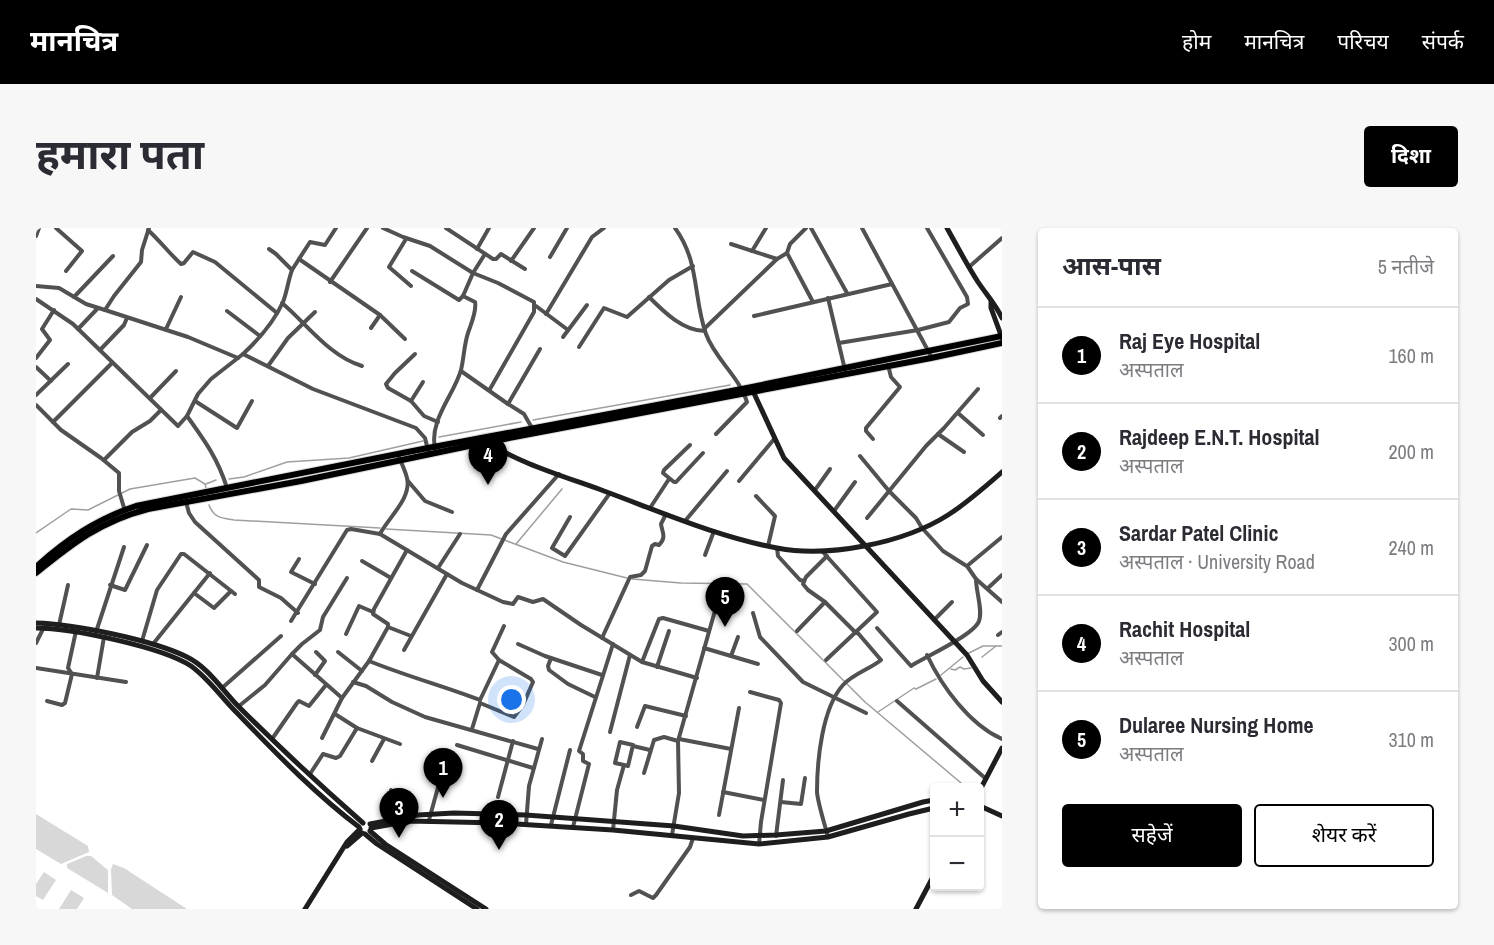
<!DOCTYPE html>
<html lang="hi">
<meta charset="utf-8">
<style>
body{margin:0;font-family:"Archivo Narrow","Noto Sans Devanagari",sans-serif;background:#f7f7f7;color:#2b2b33}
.controls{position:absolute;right:18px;bottom:18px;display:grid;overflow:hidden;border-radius:6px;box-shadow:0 2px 4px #0004}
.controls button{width:54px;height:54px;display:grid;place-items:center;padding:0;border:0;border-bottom:2px solid #e1e1e2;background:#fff;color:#2b2b33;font:30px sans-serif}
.you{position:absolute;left:476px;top:472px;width:21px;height:21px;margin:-15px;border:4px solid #fff;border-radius:50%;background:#1a73e8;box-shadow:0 0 0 9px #1a73e833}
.badge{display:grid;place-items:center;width:39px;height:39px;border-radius:50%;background:#000;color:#fff;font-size:20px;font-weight:700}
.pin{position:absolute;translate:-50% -50px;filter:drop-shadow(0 2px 3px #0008)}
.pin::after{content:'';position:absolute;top:32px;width:21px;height:18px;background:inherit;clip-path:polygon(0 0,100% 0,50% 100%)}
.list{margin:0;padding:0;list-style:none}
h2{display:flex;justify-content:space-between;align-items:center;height:78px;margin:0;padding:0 24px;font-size:26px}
h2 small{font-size:20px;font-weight:400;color:#7c7c81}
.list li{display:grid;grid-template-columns:39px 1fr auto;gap:18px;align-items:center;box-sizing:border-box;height:96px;padding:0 24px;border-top:2px solid #e1e1e2}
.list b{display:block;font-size:22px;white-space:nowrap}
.list p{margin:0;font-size:20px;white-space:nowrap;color:#7c7c81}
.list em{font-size:20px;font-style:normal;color:#7c7c81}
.actions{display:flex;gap:12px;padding:18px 24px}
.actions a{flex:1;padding:14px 0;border:2px solid #000;border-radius:6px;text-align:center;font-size:21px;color:#000}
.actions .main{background:#000;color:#fff}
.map{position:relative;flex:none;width:966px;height:681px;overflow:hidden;border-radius:6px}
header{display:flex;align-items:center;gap:36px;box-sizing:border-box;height:84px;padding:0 30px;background:#000;color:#fff}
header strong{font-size:28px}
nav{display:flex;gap:33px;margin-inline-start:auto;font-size:21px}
.intro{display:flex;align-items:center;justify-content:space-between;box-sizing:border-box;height:144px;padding:0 36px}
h1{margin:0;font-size:42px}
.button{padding:15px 27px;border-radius:6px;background:#000;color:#fff;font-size:21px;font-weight:700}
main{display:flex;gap:36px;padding:0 36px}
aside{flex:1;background:#fff;border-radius:6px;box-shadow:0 2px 4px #0004}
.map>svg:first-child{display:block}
.green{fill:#d8d8d8}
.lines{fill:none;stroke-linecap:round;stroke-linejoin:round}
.stream{stroke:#9f9f9f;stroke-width:1.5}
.primary-casing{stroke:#dbdbdb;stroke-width:8}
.street{stroke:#515151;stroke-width:4}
.secondary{stroke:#1e1e1e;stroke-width:5}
.primary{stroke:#000;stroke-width:6}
</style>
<header>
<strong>मानचित्र</strong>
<nav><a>होम</a><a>मानचित्र</a><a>परिचय</a><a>संपर्क</a></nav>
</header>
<div class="intro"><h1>हमारा पता</h1><a class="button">दिशा</a></div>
<main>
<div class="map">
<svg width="966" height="681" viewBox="0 0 966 681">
<rect width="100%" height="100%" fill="#fff"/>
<g class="green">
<polygon points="0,586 52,618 53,624 25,636 0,621"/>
<polygon points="50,628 55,628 72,642 72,665 31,640 31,636"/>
<polygon points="77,636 88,640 151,681 96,681 76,667 75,641"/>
<polygon points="8,644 20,652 7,672 0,668 0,656"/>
<polygon points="35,662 48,670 41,681 23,681"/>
</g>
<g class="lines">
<g class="stream">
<polyline points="497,192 694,157"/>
<polyline points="403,209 485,194"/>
<polyline points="193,251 208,249 251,234 313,230 387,213"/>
<polyline points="170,256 180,252"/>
<path d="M173,277C178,290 185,290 198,292L344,300"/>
<polyline points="350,301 455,307 527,334 591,350"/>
<polyline points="0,305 35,281 52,282 94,261 159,250 169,256 170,260"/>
<polyline points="480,316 526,261"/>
<polyline points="596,351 645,355 711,356 829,474 931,560"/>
<polyline points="933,425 947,418 966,418"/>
<polyline points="946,429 960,418"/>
<polyline points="915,441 919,442 924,439 928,441 935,440"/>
<polyline points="905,447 927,429"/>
<polyline points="842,484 878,460 880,461 900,451"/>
</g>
<g class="primary-casing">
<g id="primary">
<path d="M0,339C31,311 61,291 100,278L392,220L706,161L966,108"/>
<path d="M0,345C37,315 65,293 112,281L265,253L452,214L895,130L966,115"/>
</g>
</g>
<g class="street">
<polyline points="20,0 46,23 30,43"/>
<polyline points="113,0 106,22 105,34 78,68 69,82 152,109 202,130"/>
<polyline points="300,0 289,17 274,14 263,31 344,87 335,100"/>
<polyline points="347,0 367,9 394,18 437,45 462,55 498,74 498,84 454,161"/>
<polyline points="410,0 457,31 460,31 465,26 489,41"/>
<path d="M639,0C664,34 657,70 670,106C679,131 703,148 711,174L680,206"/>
<polyline points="770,0 754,16 751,25 777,74"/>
<polyline points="775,0 811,65"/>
<polyline points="826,0 896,130"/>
<path d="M112,2C124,13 133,25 145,36L148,35L157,24L179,34L241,85"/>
<polyline points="0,8 3,0"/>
<polyline points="370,11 353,39 375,58"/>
<polyline points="695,16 741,31"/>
<polyline points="441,21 453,0"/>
<polyline points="716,23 730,0"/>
<polyline points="514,29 531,0"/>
<polyline points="475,33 498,0"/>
<polyline points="933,39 966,10"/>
<polyline points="256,42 263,31"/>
<polyline points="376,43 423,72 427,68"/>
<polyline points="294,54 331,0"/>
<polyline points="0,58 23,60 50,76 69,82"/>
<polyline points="38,69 77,28"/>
<path d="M613,69C628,84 647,103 669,103"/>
<polyline points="792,70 809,142"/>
<polyline points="0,71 37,96 142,198 151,188"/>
<path d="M246,75C271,96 293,128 326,138"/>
<polyline points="500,78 532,102"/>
<polyline points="191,83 224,108"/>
<polyline points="510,86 556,9 568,0"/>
<polyline points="344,87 369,111"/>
<polyline points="718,88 856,56"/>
<polyline points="669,100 741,31 751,25"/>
<polyline points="42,101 62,80"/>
<polyline points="130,101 145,69"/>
<polyline points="527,109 551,77"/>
<polyline points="803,115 882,102 913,94 924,80 932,76 931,69 891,0"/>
<polyline points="543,119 568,80 591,89 633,52 657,38"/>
<polyline points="64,122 88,97 91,90"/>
<path d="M207,126C222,112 238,94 247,74C251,64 252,53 256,42L240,26L233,21"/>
<polyline points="379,126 359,145 350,156 352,160 375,173 388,188 402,194"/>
<polyline points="0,130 14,112 6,101 18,82"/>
<polyline points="232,138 252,110 279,84"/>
<polyline points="0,139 15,153"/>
<polyline points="425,143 472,176"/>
<polyline points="0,167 32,136"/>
<polyline points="114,170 140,143"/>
<polyline points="159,173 201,200 216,173"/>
<polyline points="375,173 387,154"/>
<polyline points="0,177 25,202 65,230 83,245 83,263 89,283"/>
<polyline points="922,185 947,207"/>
<polyline points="964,190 966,188"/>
<polyline points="17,194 76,135"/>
<polyline points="496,200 488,186 472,176 504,121"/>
<polyline points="902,206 928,224"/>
<polyline points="837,211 830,203 830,200 864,159 855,149 852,137"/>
<polyline points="654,217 628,242 627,245 638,254 640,254 667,225"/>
<path d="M399,220C393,192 418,167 425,142C428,130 428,117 432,105C435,96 441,83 439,74L427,68L437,45L449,26"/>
<path d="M362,227C365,234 369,242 371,250C376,270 352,290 344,306L426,355L467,374L477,376L482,369L497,374L507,371L545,397L606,434L661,450"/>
<polyline points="824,228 853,263 880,290 886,300 907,323 929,337 931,338 966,309"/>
<polyline points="68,232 96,204 114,193 125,182"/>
<polyline points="372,253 389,273 416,284"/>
<polyline points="703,253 739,210"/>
<path d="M191,260C182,231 169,213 151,188L162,166L175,151L207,126L277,161L380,200L389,210L393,226"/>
<polyline points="779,262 794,241"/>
<polyline points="720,268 739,288 732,318"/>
<polyline points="150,274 153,285 159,294 223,352 223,359 245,370 262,385"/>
<polyline points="614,280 633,251"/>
<polyline points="798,283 819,254"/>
<polyline points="534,289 516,320 529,328 574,265"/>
<polyline points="831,290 890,218 908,200 942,161"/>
<polyline points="649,293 691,243"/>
<polyline points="741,320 742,328 764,352 768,353"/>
<polyline points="371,322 338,381 337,386 352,396 352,399 375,408"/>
<polyline points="786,323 841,384 790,432"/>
<polyline points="669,327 678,303"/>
<polyline points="791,328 770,349 767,356 772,362 789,374 820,405"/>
<polyline points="263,331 255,344 279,356"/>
<polyline points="326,333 355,350"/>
<polyline points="931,338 940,351 966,374"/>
<polyline points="402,340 424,306"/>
<polyline points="74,357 89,362 111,317"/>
<polyline points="952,360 966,347"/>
<polyline points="441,362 470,306 523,246"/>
<polyline points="158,365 178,380 195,363"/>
<polyline points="717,385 724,409 767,454 830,485"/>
<polyline points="898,392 916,374"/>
<polyline points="255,393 311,302 315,301 344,306"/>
<polyline points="23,397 32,357"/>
<path d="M841,400L875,438C889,429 938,407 943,393C947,382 940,364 940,351"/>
<polyline points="761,403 789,374"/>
<polyline points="60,404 88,319"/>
<polyline points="310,406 323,378 337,384"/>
<polyline points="962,407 966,404"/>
<path d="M566,410L594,349L605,347L609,343L616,318L619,316L623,317C631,309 626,304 625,296L630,286"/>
<polyline points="106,413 121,362 145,326 148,326 199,366"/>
<polyline points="0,415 8,399"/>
<polyline points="117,416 174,345"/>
<polyline points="482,416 509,428 566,447"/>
<polyline points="668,420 722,436"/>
<polyline points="368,422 411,346"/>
<polyline points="302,424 326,443"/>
<polyline points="256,426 266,416 284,402 287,389 311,350"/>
<path d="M891,427C906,459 934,497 966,511"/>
<polyline points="695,428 702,409"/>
<polyline points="515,430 512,438 513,442 532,456 559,469"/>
<path d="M333,433C370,448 407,458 444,472L463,432"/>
<polyline points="606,434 623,391 627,390 673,403"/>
<polyline points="621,439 633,403"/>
<polyline points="0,440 90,454"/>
<polyline points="279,447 289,433 280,424"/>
<polyline points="61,450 68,409"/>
<polyline points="317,454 330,458 356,474 389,489 502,521"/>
<polyline points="186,460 245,408"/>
<polyline points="714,464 743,472 745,475 725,594 723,616"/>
<polyline points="11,473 26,477 29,475 36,446 32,440 40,403"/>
<polyline points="861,473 949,550"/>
<polyline points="444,475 478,489 487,477 497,454 495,451 463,432 456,424 468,398"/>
<polyline points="203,478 229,457 256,426 306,470"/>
<polyline points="299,486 321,500 364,516"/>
<polyline points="601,499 609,478 650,488"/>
<polyline points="436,501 444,475"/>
<polyline points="574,504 594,427"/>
<polyline points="286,510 306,470 333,433 352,399"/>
<polyline points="236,511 261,475 263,473 273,478 290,457"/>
<polyline points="643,511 695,521"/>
<polyline points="421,517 497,540"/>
<polyline points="597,518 614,522"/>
<polyline points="336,533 348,511"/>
<polyline points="608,545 618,512 628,509 642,513"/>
<polyline points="274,546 287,526 300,530 304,528 321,500"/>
<polyline points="687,564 728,572"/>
<polyline points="462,569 477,513"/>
<polyline points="745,574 765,576 769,550"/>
<polyline points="371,579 372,590"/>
<polyline points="683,587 703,480"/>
<polyline points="393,592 404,552"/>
<polyline points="351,595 355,562"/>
<polyline points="490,596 493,558 506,511"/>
<polyline points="515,597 534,522"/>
<polyline points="537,599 553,536 547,533 547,526 543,523 577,416"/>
<polyline points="577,602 581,562 588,537 592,538 597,517 584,514 579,535 588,537"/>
<polyline points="636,607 643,565 642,513 684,365"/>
<polyline points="740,608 747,552"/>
<path d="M792,609C789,597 782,576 781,564C781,533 786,480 807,457C817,446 834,441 845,432L821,404"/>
<polyline points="595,667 603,663 617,670 620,667 654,619 657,610"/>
</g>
<g class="secondary">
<path d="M911,0C921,18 931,37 942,54C950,66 960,77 966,90"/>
<polyline points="955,74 955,80 966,110"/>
<polyline points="716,161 748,230 931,427 947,453 966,474"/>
<path d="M452,213C472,232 539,252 568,263C625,284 682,309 741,320C793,330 868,315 912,287C931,275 949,259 966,244"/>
<path d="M0,395C38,396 117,412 151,429C172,439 187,463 203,479C243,519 285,558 327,595"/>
<path d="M0,400C35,400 126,419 155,438C172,450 185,469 200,484C239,524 278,565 323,599"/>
<polyline points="944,562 966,520"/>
<polyline points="944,578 966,588"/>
<polyline points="334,596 382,587 418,585 490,587 638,598 707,608 740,607 790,603 887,574 898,572"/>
<polyline points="335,600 373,593 464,595 577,602 723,616 792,609 873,586 898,580"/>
<polyline points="334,603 349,616 450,681"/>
<polyline points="329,606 341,616 441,681"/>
<polyline points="311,618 326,605"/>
<polyline points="269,681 311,614 324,601"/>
<polyline points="880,681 898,647"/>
</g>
<use href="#primary" class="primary"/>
</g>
</svg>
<div class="controls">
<button>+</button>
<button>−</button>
</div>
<div class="you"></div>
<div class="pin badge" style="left:407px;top:570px">1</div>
<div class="pin badge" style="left:463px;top:622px">2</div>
<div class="pin badge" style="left:363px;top:610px">3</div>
<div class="pin badge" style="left:452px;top:257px">4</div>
<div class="pin badge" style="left:689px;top:399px">5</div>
</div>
<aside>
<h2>आस-पास<small>5 नतीजे</small></h2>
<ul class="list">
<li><span class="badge">1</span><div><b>Raj Eye Hospital</b><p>अस्पताल</p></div><em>160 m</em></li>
<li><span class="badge">2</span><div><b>Rajdeep E.N.T. Hospital</b><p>अस्पताल</p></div><em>200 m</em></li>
<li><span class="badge">3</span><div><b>Sardar Patel Clinic</b><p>अस्पताल · University Road</p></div><em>240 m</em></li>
<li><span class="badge">4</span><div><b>Rachit Hospital</b><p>अस्पताल</p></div><em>300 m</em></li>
<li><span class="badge">5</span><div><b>Dularee Nursing Home</b><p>अस्पताल</p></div><em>310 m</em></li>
</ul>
<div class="actions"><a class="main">सहेजें</a><a>शेयर करें</a></div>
</aside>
</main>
